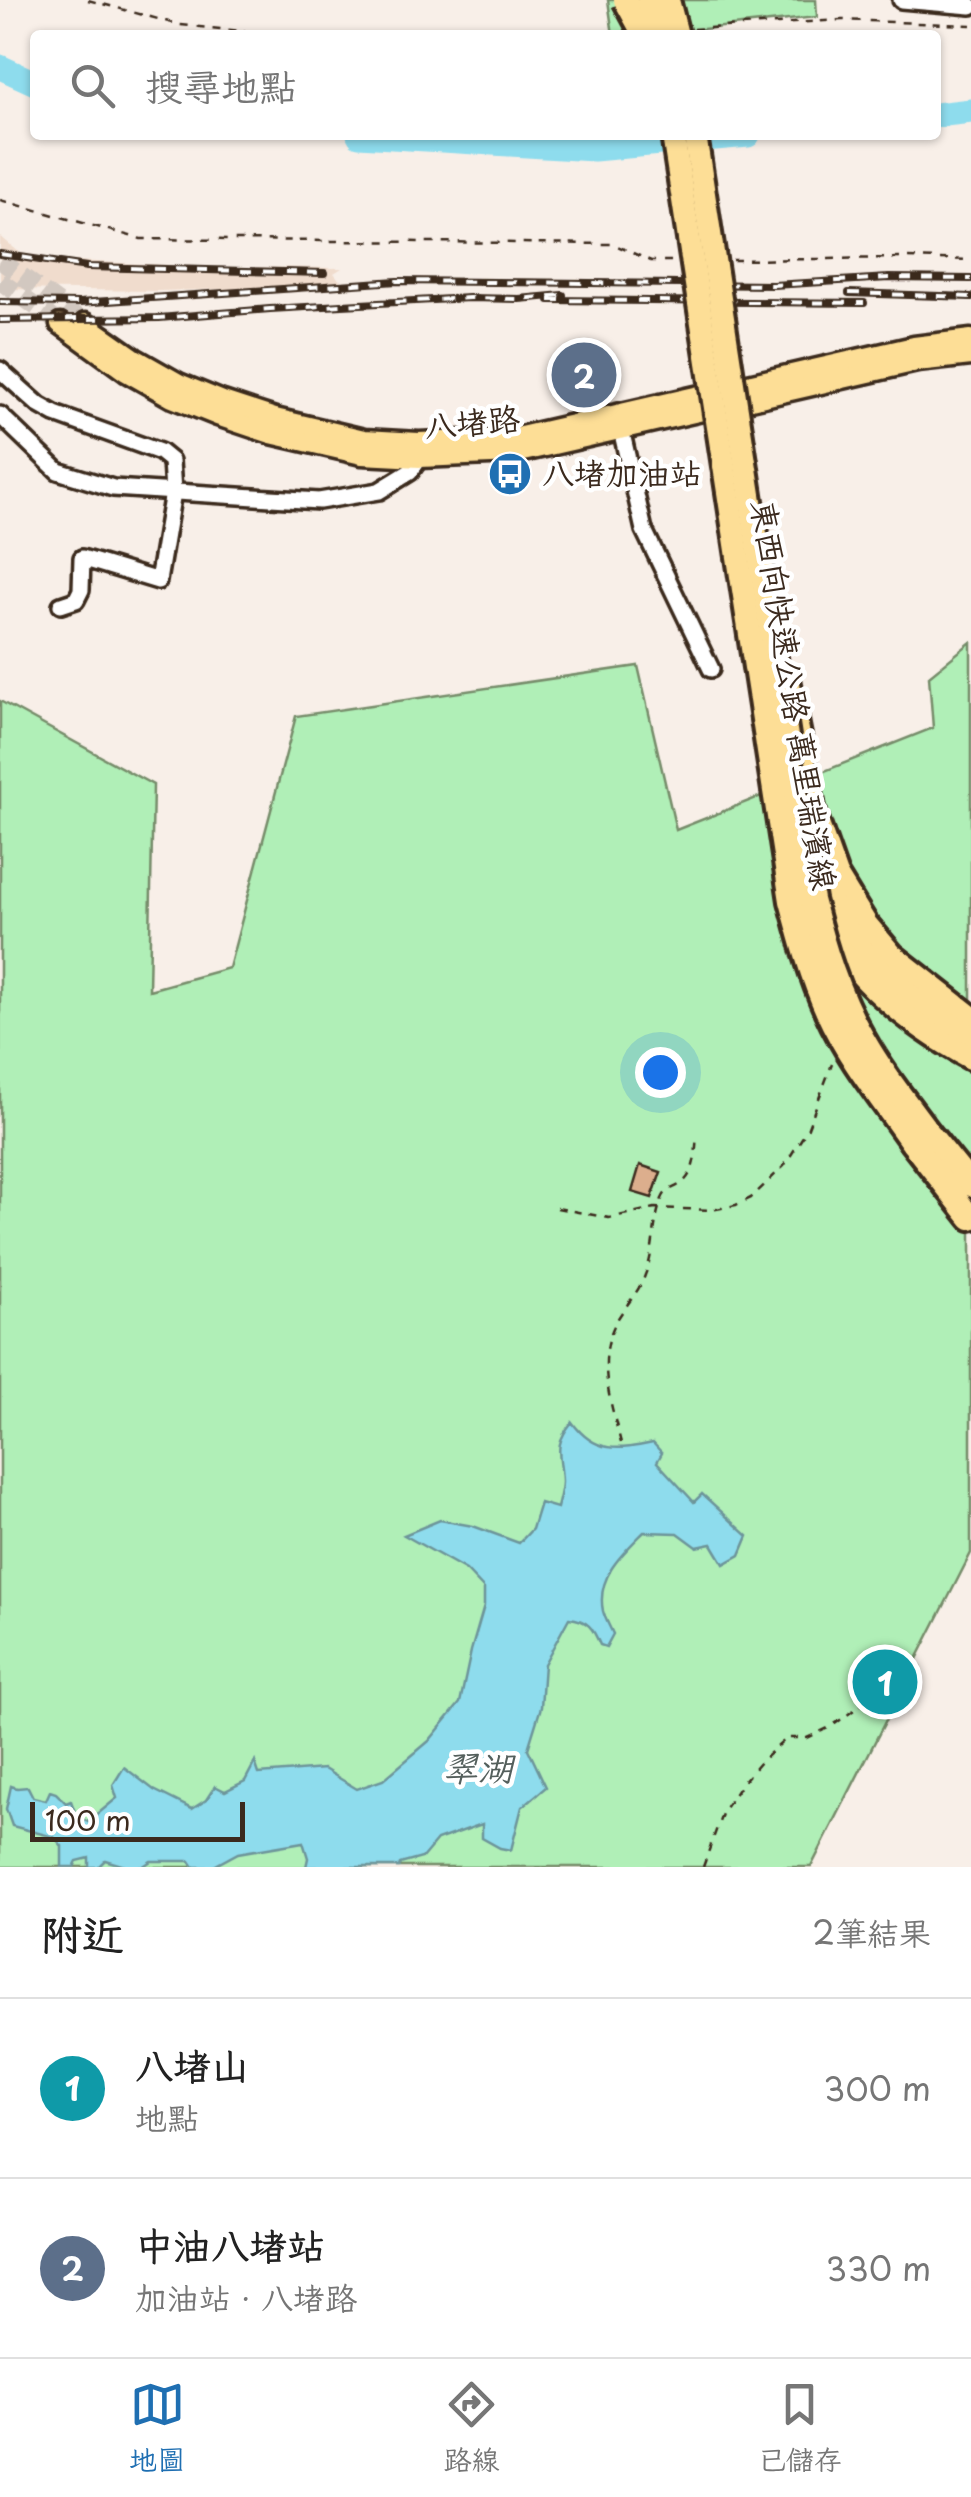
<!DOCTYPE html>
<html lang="zh-TW">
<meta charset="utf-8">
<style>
body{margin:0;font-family:"Playpen Sans","LXGW WenKai TC",sans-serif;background:#f2f2f2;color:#222}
.scale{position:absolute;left:30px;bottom:25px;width:215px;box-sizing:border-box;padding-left:10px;border:5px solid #3b2a1e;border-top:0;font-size:28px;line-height:35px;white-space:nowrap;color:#3b2a1e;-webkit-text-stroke:8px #fff;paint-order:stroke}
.you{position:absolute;left:660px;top:1072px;width:35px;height:35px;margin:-25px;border:8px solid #fff;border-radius:50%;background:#1a73e8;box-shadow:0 0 0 15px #1a73e833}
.badge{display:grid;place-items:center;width:65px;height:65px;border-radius:50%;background:#1f6fb2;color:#fff;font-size:32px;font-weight:700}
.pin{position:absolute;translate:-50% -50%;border:5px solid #fff;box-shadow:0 2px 10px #0006}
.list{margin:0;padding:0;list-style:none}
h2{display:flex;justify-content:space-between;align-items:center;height:130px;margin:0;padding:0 40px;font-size:42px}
h2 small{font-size:32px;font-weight:400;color:#767676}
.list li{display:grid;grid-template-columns:65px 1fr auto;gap:30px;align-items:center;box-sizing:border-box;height:180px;padding:0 40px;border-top:2px solid #e0e0e0}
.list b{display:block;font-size:38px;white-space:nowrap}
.list p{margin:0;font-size:32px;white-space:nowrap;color:#767676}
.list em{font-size:32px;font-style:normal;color:#767676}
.icon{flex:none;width:55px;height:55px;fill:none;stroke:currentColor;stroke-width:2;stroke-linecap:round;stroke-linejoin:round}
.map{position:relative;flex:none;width:971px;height:1867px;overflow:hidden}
.search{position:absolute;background:#fff;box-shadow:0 2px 8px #0004;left:30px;right:30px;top:30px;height:110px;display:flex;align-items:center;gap:25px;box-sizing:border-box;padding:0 35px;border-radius:10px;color:#767676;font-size:38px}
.sheet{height:490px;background:#fff}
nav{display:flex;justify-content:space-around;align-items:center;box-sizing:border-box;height:140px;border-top:2px solid #e0e0e0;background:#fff;font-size:28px;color:#767676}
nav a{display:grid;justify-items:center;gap:5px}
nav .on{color:#1f6fb2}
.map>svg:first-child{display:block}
.built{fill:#f0dccd}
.green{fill:#b0efb7;stroke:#768c6a;stroke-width:2.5}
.water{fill:#8edced;stroke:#6d959a;stroke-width:2.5}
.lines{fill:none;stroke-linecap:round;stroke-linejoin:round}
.river{stroke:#8edced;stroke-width:25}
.building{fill:#dcae8d;stroke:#3b2a1e;stroke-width:2.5}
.major-tunnel{stroke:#d2c8c0;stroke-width:18;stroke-dasharray:18 9;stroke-linecap:butt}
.minor-casing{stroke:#3b2a1e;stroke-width:22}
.major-casing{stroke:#3b2a1e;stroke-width:25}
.highway-casing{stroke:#3b2a1e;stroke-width:30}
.path{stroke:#3b2a1e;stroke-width:2.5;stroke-dasharray:8 8;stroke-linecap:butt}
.minor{stroke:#fff;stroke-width:15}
.major{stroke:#fdde96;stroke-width:18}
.highway{stroke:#fdde96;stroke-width:22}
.rail-casing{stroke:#3b2a1e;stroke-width:8}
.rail{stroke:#fff;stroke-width:4;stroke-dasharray:11;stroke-linecap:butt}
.highway-bridge-casing{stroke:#3b2a1e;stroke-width:30;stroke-linecap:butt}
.highway-bridge{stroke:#fdde96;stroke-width:22}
.labels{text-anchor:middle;stroke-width:9;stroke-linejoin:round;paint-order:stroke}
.street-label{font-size:32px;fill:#3b2a1e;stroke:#fff}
.poi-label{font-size:32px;fill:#3b2a1e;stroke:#fff;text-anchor:start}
.water-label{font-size:35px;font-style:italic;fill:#545f5c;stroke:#fff}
</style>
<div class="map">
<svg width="971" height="1867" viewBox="0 0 971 1867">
<rect width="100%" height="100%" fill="#f8efe8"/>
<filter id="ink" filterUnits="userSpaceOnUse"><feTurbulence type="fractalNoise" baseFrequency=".01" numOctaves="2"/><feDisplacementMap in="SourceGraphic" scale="20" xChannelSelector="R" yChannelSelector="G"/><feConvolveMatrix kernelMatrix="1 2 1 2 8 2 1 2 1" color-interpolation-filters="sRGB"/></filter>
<g filter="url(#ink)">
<polygon class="built" points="0,236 27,259 214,267 342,268 334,273 344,286 158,291 0,289"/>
<g class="green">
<polygon points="608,0 816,0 817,17 646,35 613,35"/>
<polygon points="971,642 971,1553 811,1867 0,1867 0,701 153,785 149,990 229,968 296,716 638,666 676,830 933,728 929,676"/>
</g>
<path class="water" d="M572,1422C595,1454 619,1450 653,1443L662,1453L657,1462L694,1502L702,1494L748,1536L740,1555L724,1564L712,1544L697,1547L678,1533L644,1532C622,1554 596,1577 603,1611C605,1619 610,1627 613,1634L606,1647L600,1645C593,1628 588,1620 569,1618L544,1664L541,1707L528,1749L546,1787L522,1807L511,1850L500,1848L482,1838V1824L437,1840L422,1858L400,1864L399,1867H306L308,1858L303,1842L238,1853L212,1867H194L190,1861H151L142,1867H128L105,1860L98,1867H89V1858L77,1861L74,1867H62V1846L54,1837L12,1826L6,1809L11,1786L17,1788L28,1787L33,1797L46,1800L50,1791L56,1793L66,1803L71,1801L76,1815L88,1822L117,1798L113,1785L124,1767L154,1790L192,1809L206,1800L215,1786L225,1791L245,1781L255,1762L259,1774L324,1769L357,1789L383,1780L429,1741L460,1703L471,1651L484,1606V1589L466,1570L404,1535L440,1520L473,1526L519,1543L532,1529L540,1503L557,1508C559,1499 562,1490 562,1481C561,1454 552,1447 572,1422Z"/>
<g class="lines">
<g class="river">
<polyline points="0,67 35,83"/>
<polyline points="936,115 971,111"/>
<polyline points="359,135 594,149 748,135"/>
</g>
</g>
<polygon class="building" points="640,1165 661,1172 652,1198 632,1192"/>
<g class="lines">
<g class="major-tunnel">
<polyline points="0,260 85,323"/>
<polyline points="0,281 60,324"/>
</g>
<g class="minor-casing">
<g id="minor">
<polyline points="901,0 971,6"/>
<polyline points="0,370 39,405 55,414 160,452 171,461 173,492 158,581 82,558 81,590 76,600 61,605"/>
<polyline points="0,415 58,471 113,488 319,501 379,491 410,472 420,458 420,451"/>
<polyline points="621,429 644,530 711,669"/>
</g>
</g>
<g class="major-casing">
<g id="major">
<polyline points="85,323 135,358 179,383 223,401 275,418 364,439 419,442 512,438 914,346 971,339"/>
<polyline points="60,324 126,372 172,398 217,416 271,434 362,455 420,458 514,454 917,362 971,356"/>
</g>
</g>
<g class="highway-casing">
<g id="highway">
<polyline points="788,679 814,813 836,875 866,924 892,955 971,1017"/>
<path d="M807,859C822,887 836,915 855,941C885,981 929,1012 971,1036"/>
<path d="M820,916C854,980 909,1024 971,1058"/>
<polyline points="929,1133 971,1185"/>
<polyline points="912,1143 971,1218"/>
</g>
</g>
<g class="path">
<polyline points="88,0 180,25 282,35"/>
<polyline points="693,29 842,20 971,25"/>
<polyline points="0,200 141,239 613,244 651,261 674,261"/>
<polyline points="732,260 904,258 971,260"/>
<polyline points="557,1208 609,1218 655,1208 712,1210 736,1205 751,1198 784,1166 807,1130 832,1064"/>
<path d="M621,1443C612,1407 597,1365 613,1328C621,1309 638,1295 645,1275C655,1251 652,1223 662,1199C666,1189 671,1190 679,1185C696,1175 695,1153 697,1136"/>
<polyline points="703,1867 723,1811 742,1783 760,1762 787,1738 807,1738 832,1726 897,1679 924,1663"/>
</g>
<use href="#minor" class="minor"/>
<use href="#major" class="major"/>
<use href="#highway" class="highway"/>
<g class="rail-casing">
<g id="rail">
<polyline points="0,254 87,267 324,273"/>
<polyline points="849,293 971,297"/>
<polyline points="549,300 864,303"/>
<polyline points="0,302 79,303 397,281 773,285 889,278 971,279"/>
<polyline points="0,320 159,318 270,309 469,298 519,299 563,295"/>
</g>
</g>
<use href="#rail" class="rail"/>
<g class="highway-bridge-casing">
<g id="highway-bridge">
<polyline points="625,0 644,35"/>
<polyline points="648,0 657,35"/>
<polyline points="668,0 677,35"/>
<path d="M673,135L791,901C801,939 811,977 827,1012C848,1059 883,1101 912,1143"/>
<path d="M695,135L812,900C824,948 838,994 863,1038C882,1072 906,1102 929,1133"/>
</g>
</g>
<use href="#highway-bridge" class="highway-bridge"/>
</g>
</g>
<defs>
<g id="bus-disc" transform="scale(2.25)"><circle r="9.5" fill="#1f6fb2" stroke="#fff"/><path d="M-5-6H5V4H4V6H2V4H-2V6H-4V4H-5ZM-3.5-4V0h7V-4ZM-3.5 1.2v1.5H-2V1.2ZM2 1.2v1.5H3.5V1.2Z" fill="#fff"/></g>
</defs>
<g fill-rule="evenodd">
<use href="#bus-disc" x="510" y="474"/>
</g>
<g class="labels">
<g class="street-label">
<text transform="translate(472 423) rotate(-5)" y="11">八堵路</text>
<text transform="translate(793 695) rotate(81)" y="11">東西向快速公路 萬里瑞濱線</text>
</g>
<g class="poi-label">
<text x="542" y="485">八堵加油站</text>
</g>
<g class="water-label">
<text x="478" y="1781">翠湖</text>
</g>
</g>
</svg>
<div class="scale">100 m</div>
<div class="you"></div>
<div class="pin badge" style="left:885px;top:1682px;background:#0f9aa8">1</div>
<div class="pin badge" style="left:584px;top:375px;background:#5c6f8a">2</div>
<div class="search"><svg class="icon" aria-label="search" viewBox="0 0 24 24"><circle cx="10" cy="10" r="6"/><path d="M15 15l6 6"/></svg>搜尋地點</div>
</div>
<section class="sheet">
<h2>附近<small>2筆結果</small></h2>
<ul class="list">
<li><span class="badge" style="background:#0f9aa8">1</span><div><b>八堵山</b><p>地點</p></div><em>300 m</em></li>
<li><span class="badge" style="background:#5c6f8a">2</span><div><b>中油八堵站</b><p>加油站 · 八堵路</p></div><em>330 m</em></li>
</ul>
</section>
<nav>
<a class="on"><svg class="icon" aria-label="map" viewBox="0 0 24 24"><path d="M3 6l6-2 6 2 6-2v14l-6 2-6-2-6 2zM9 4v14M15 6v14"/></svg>地圖</a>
<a><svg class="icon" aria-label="directions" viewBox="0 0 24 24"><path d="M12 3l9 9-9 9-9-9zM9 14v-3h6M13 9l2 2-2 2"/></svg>路線</a>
<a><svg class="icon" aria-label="saved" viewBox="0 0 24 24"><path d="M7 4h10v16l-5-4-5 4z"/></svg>已儲存</a>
</nav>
